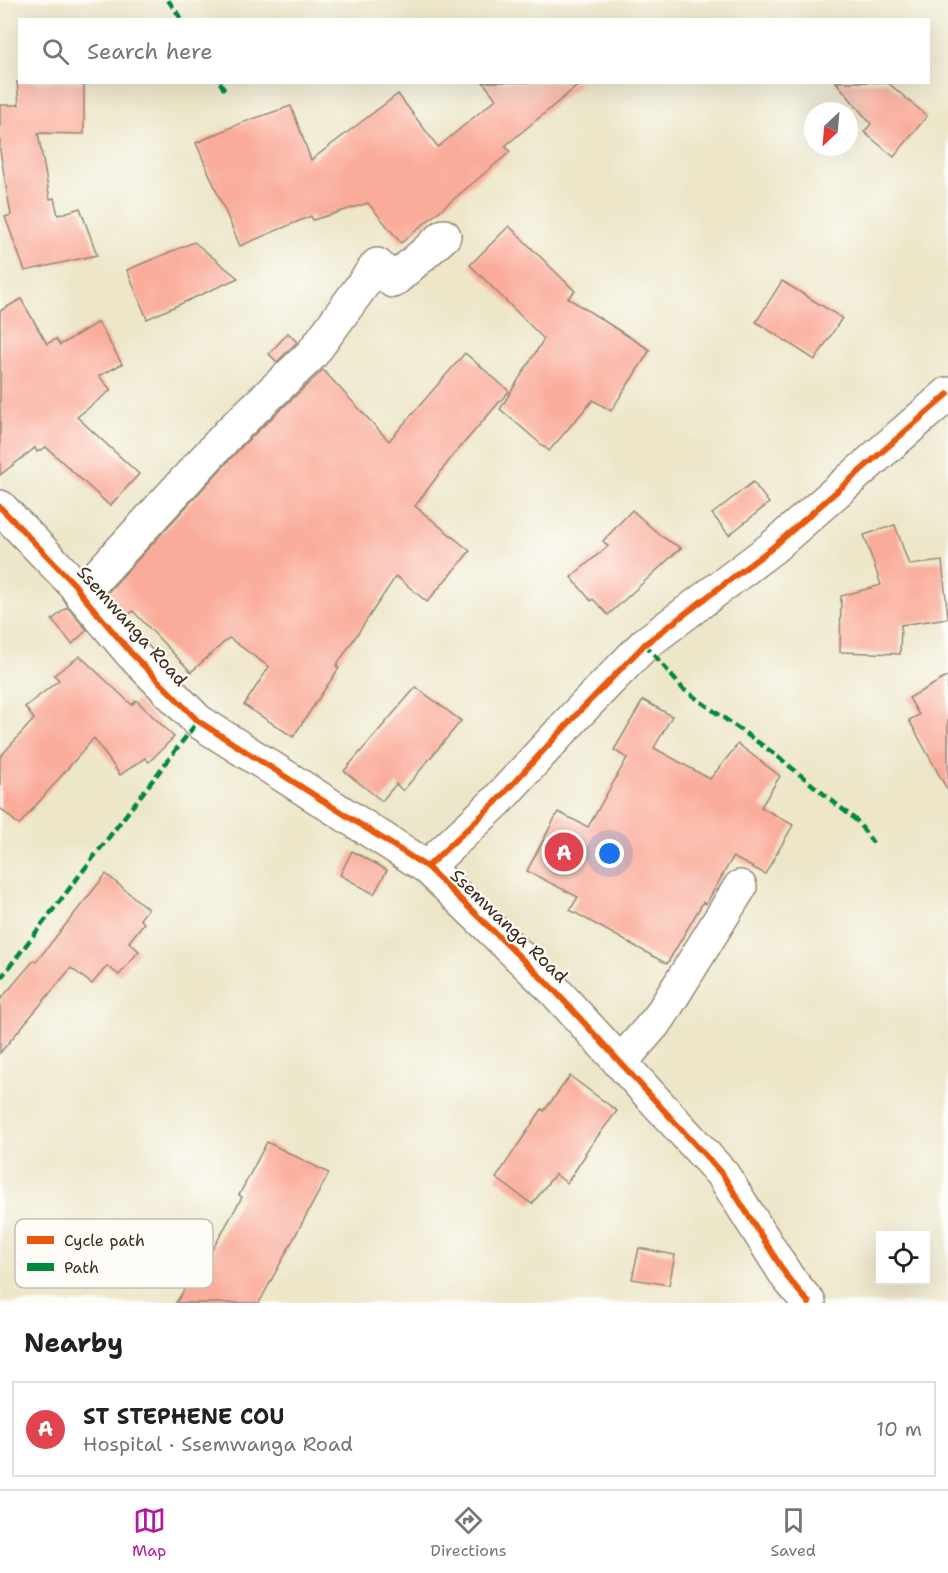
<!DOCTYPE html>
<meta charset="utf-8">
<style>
body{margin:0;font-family:"Shantell Sans",sans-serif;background:#f2f2f2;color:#222}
.controls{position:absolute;right:18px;bottom:18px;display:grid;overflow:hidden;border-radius:0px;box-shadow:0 6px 24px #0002}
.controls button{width:54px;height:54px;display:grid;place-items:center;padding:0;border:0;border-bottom:2px solid #e0e0e0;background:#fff;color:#222;font:30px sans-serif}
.compass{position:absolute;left:804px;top:102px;width:54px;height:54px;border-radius:50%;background:#fff;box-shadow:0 6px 24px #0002;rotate:206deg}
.you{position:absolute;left:610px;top:854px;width:21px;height:21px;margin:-15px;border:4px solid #fff;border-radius:50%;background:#1a73e8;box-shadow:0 0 0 9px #1a73e833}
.badge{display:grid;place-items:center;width:39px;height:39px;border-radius:50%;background:#b5179e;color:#fff;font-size:20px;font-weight:700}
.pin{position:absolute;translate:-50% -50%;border:3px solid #fff;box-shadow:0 2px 6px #0006}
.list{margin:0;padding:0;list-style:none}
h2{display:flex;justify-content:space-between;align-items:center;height:78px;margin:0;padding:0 24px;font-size:26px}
h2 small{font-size:20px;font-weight:400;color:#767676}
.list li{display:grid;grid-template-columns:39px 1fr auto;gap:18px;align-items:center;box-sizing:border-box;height:96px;margin:0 12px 12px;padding:0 12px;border:2px solid #e0e0e0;border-radius:0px}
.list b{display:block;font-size:22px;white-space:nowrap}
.list p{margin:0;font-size:20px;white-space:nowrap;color:#767676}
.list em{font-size:20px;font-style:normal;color:#767676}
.icon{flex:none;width:33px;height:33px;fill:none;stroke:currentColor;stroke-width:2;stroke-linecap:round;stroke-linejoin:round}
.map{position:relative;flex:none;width:948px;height:1303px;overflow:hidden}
.search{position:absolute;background:#fff;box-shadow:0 6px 24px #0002;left:18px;right:18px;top:18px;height:66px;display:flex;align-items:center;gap:15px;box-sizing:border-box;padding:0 21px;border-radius:0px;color:#767676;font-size:22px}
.sheet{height:186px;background:#fff}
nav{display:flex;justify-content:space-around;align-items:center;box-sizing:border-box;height:84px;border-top:2px solid #e0e0e0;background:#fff;font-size:16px;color:#767676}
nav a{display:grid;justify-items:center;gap:3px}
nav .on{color:#b5179e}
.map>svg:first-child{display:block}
.building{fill:#faab9a}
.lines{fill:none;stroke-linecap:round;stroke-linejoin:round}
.minor-casing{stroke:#948874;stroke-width:36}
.minor{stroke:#fff;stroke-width:33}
.quiet{stroke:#00873e;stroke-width:4.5;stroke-dasharray:9 4.5;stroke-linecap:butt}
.cycleway-casing{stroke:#fdfcf7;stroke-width:10}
.cycleway{stroke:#e8590c;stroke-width:6}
.labels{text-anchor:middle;stroke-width:4.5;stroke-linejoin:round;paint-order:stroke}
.street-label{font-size:18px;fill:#3b2a1e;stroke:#fdfcf7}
.key{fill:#fdfcf7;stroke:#c3bdb6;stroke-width:1.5}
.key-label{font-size:16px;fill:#3b2a1e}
</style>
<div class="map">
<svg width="948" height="1303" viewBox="0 0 948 1303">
<rect width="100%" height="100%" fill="#fdfcf7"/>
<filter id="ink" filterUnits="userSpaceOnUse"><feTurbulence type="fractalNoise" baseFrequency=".0167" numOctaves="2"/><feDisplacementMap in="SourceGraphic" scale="12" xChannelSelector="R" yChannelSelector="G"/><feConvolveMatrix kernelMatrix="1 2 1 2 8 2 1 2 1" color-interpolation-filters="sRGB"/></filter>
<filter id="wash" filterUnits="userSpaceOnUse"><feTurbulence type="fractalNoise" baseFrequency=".008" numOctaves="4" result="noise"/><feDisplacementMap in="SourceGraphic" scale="24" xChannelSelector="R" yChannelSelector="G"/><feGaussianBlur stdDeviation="1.35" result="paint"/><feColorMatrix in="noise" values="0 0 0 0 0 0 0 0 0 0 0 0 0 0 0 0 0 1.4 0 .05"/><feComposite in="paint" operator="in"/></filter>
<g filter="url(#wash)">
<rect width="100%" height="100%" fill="#ede6c9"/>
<g id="blocks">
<g class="building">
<polygon points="17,82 84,82 84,134 38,133 50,199 54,198 58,215 80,208 97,255 25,271 5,217 11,215 0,151 0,105 19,105"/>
<polygon points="483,82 582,82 505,146 510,152 401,243 368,203 313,220 311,216 240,246 196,143 241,123 291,106 311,160 398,94 438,147 496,99"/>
<polygon points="836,82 887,82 927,116 894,157 864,132 871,124"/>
<polygon points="509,226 575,291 568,298 650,350 611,411 593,400 549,451 500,409 544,339 470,265"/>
<polygon points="194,242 238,278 147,319 127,270"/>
<polygon points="782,281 842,318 815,360 756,322"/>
<polygon points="21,299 47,344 56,339 60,345 98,322 122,364 99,376 111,390 77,417 139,474 110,506 46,447 37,452 35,448 0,475 0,311"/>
<polygon points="288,333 297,342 277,362 269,354"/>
<polygon points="465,353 509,391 451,458 415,506 470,551 427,602 396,576 336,666 339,668 293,737 244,705 269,667 229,638 191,672 133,611 127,617 106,594 244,444 323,370 389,441"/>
<polygon points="753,482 769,503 729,535 712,514"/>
<polygon points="632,510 662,537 681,548 608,615 593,599 591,601 571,577 608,546 603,541"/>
<polygon points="895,525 909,565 942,561 948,618 901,625 900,654 840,652 841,596 881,585 864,535"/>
<polygon points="67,607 87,630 72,644 52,620"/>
<polygon points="80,656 132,705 136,700 174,737 149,762 145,758 120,775 94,738 19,825 0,808 0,757 34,719 25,707 59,680 54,675"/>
<polygon points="948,676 948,791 909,720 919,715 909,698"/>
<polygon points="416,687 461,721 403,791 396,784 382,801 344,771"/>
<polygon points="643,700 672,716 654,748 710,779 738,744 780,776 761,807 793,825 765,874 733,857 706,904 703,902 667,964 570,910 578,897 527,871 558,812 588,827 627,758 614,750"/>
<polygon points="352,851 387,870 374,894 340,875"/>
<polygon points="106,874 148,909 140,919 144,923 129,942 139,951 119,975 107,966 92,984 71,968 0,1053 0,1000 34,960 36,962"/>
<polygon points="570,1076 617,1111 585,1153 586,1154 567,1183 555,1174 532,1204 496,1178 542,1109 544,1111"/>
<polygon points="267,1142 329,1173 259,1303 176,1303 203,1259 206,1261 242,1197 239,1195"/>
<polygon points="639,1248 675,1255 669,1285 632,1279"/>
</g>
</g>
</g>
<g filter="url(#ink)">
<use href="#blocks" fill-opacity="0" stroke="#948874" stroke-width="1.5"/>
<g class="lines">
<g class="minor-casing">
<g id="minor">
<polyline points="0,507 75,585 81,594 132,654 198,721 427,867 555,991 723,1175 788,1278 809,1303"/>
<polyline points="81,594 231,431 312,354 377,265 393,281 444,236"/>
<polyline points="427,867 496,802 577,714 645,644 772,548 948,394"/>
<polyline points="620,1063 659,1018 740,887"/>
</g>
</g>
<use href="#minor" class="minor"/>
<g class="quiet">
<polyline points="168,0 182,20"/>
<polyline points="220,82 226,93"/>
<polyline points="645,644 683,689 776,755 857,821 873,843"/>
<polyline points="0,979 198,721"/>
</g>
<g class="cycleway-casing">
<g id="cycleway">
<polyline points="0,507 75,585 81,594 132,654 198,721 427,867 555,991 723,1175 788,1278 809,1303"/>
<polyline points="427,867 496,802 577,714 645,644 772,548 948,394"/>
</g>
</g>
<use href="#cycleway" class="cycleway"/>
</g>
</g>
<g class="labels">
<g class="street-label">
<text transform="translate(132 626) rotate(48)" y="6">Ssemwanga Road</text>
<text transform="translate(509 926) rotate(44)" y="6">Ssemwanga Road</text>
</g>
</g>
<rect x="15" y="1219" width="198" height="69" rx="9" class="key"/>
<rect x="27" y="1236" width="27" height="8" fill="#e8590c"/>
<rect x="27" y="1263" width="27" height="8" fill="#00873e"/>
<g class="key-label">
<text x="64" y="1246">Cycle path</text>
<text x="64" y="1273">Path</text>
</g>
</svg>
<div class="controls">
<button><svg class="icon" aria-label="locate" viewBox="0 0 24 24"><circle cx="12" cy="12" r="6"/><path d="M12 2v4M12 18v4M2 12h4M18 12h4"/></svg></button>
</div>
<svg class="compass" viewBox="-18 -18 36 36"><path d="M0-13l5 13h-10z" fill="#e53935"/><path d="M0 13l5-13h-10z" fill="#767676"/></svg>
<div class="you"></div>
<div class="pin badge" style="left:564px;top:852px;background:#e0444e">A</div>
<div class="search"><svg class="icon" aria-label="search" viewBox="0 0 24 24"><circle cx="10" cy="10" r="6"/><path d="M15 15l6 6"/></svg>Search here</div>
</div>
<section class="sheet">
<h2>Nearby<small></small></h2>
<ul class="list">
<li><span class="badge" style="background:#e0444e">A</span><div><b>ST STEPHENE COU</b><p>Hospital · Ssemwanga Road</p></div><em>10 m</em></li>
</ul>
</section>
<nav>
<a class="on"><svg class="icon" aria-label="map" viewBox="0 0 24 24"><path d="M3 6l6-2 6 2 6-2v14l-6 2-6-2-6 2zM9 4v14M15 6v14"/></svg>Map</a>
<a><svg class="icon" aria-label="directions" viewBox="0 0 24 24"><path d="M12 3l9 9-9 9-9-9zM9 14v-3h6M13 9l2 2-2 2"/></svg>Directions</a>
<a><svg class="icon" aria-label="saved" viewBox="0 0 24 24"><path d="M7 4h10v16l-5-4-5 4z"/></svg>Saved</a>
</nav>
